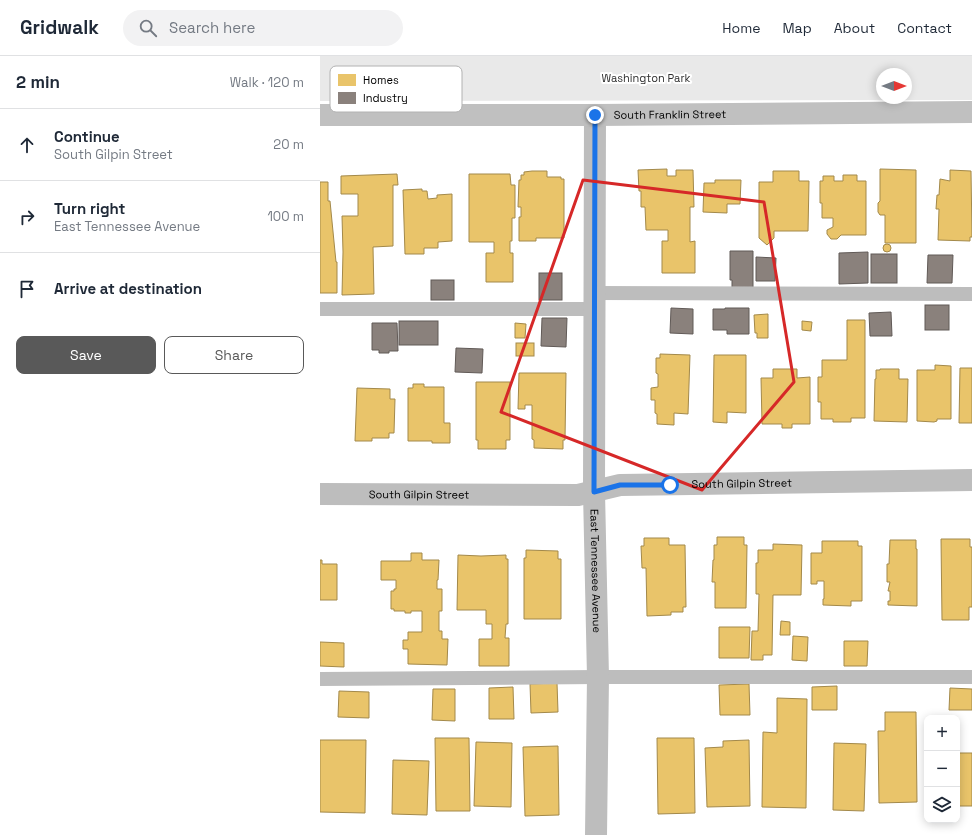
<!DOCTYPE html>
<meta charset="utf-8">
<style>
body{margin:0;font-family:"Space Grotesk",sans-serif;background:#f2f2f3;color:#1f2937}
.controls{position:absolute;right:12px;bottom:12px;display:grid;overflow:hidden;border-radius:8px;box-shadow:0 2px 10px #0003}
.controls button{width:36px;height:36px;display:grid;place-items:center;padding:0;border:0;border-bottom:1px solid #e0e1e3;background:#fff;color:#1f2937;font:20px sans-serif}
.compass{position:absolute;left:556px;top:12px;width:36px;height:36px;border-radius:50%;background:#fff;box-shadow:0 2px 10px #0003;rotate:90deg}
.stop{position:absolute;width:12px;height:12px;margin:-9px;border:3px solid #1a73e8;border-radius:50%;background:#fff}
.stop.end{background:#1a73e8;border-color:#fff;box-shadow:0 1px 4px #0008}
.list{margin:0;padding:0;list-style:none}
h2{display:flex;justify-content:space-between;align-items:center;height:52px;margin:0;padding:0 16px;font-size:17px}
h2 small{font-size:13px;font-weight:400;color:#747a83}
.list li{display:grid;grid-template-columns:26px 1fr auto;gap:12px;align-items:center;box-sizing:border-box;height:72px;padding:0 16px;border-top:1px solid #e0e1e3}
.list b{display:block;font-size:15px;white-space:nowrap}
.list p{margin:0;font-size:13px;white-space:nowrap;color:#747a83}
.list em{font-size:13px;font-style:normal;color:#747a83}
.actions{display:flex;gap:8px;padding:12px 16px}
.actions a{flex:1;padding:9px 0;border:1px solid #595959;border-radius:8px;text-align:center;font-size:14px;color:#595959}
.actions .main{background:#595959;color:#fff}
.icon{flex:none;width:22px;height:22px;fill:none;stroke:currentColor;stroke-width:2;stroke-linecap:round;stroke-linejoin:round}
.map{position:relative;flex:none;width:652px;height:779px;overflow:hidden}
header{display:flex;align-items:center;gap:24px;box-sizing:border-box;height:56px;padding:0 20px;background:#fff;border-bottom:1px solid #e0e1e3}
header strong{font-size:19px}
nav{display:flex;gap:22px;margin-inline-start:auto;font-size:14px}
.search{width:280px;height:36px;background:#f2f2f3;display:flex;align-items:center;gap:10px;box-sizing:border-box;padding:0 14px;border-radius:22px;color:#747a83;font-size:15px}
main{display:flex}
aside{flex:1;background:#fff}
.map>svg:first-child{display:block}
.green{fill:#e9e9e9;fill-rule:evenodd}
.homes{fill:#e9c46a;stroke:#a3894a}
.industry{fill:#8a817c;stroke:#615a57}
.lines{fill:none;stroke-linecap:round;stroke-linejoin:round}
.lane{stroke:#bdbdbd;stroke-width:14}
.street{stroke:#bdbdbd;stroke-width:22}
.secondary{stroke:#c0c0c0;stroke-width:22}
.route{stroke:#1a73e8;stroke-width:5}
.marked{fill:none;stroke:#d62828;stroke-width:3;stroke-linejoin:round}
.labels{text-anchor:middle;stroke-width:4;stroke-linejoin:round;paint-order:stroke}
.park-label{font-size:11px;fill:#2e2e2e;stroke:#fff}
.street-label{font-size:11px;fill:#000;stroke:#fff}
.key{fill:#fff;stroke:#b2b2b2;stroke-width:1}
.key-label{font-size:11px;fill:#000}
</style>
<header>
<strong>Gridwalk</strong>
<div class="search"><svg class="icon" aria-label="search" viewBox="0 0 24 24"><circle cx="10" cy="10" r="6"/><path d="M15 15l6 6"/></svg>Search here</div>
<nav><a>Home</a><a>Map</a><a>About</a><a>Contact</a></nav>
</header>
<main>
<aside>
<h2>2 min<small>Walk · 120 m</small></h2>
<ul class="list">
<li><svg class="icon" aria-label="ahead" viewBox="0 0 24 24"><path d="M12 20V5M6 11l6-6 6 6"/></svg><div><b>Continue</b><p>South Gilpin Street</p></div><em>20 m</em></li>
<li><svg class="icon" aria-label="right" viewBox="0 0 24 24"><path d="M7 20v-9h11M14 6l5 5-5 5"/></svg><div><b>Turn right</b><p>East Tennessee Avenue</p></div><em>100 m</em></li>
<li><svg class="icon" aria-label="arrive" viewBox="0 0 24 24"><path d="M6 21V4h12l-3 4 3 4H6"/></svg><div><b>Arrive at destination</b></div></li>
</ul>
<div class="actions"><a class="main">Save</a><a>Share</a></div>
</aside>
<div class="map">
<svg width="652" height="779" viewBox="0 0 652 779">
<rect width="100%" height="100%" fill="#fff"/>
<path class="green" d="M0,0H652V44L0,45ZM562,18H586V42H562Z"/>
<g class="homes">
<polygon points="347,113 347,120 356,120 356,114 373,114 374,151 370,151 370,186 375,185 375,217 342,217 342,185 348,185 348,174 326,174 325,151 321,151 321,135 319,135 318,114"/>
<polygon points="560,113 596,114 596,187 565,187 565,159 560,159 558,156 558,147 560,145"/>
<polygon points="630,114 651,115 652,181 650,181 650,185 618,184 619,153 616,153 617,139 619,139 620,123 630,125"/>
<polygon points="212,115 227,115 227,121 241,121 241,123 244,123 244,182 216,182 216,185 199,185 199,161 201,161 201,151 198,151 199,124 201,124 201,119 204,119 204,116"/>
<polygon points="453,115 479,115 479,125 489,125 488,175 454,175 454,182 447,189 439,182 439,126 453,126"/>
<polygon points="77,118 78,129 73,129 73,190 53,191 54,238 22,239 23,196 22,160 38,160 38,138 21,138 21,120"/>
<polygon points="149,118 190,118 191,129 195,129 195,162 192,162 192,185 190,185 190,197 193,197 193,226 166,226 166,197 174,197 174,186 149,186"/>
<polygon points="523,119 537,119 537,125 546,125 546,179 521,179 517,183 511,183 507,178 507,174 513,171 513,162 502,162 502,147 500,147 500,125 503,125 503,120 514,120 514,125 523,125"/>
<polygon points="395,124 421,124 420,148 407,148 407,157 383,156 384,127 395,127"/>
<polygon points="0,126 8,126 8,145 10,145 16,206 17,206 17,237 0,237"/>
<polygon points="102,133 102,135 107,135 108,143 117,142 117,139 132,138 132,185 118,186 118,192 104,192 104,198 85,198 83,134"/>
<circle cx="567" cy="192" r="4"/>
<polygon points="448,258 448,282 437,282 437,277 435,277 434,259"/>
<polygon points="527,264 545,264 545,362 531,362 531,366 513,366 513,363 501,363 501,346 498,346 498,321 502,321 502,304 527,304"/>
<polygon points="482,265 492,266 491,275 482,274"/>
<polygon points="195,267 206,268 205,282 195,282"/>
<rect x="196" y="287" width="18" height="13"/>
<polygon points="340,298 370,299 368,358 354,357 354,369 337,368 337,358 335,357 335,344 331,344 331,332 338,331 338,318 336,317 336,302 340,302"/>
<polygon points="394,299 426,299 426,357 407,356 407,367 393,366"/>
<polygon points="615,309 631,310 631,363 617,363 617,365 614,366 597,365 597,314 615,314"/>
<polygon points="640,312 652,312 652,367 639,367"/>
<polygon points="453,313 477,313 477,322 490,321 490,368 472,368 472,372 462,372 462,368 442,368 441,322 453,322"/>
<polygon points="560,313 579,313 579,323 588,323 587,366 554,365 555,323 556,323 556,314 560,314"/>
<polygon points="199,317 246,317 245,384 243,384 243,393 214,392 214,384 212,383 212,349 205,349 205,353 198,353"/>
<polygon points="156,326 190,326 190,384 186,384 186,393 158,393 158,384 156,384"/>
<polygon points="93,328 104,328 104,331 124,331 124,367 130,367 130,387 112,387 112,385 88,385 88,332 93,332"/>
<polygon points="37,332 70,333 70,343 75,343 74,377 69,377 69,382 52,382 52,385 35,385"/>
<polygon points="397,481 424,481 424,489 427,489 426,552 395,552 395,526 392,526 393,504 394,504 394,489 397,489"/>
<polygon points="324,482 349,482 349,489 365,489 366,551 363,551 363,556 351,556 351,559 327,560 326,512 322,512 321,490 324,490"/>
<polygon points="621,483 650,483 650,491 652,491 652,551 649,551 649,564 622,564"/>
<polygon points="570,484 596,484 596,493 597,493 597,550 568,549 568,545 570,545 570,535 568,535 570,526 567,526 567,508 569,508"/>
<polygon points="502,485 538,485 538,490 542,490 542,545 531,545 531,550 503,549 503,543 504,543 504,525 497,525 497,528 491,528 491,497 502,497"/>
<polygon points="453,488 482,489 481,539 453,539 452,599 443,599 443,604 431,604 432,575 438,575 439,538 436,538 436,507 438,507 438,494 453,494"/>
<polygon points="206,494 238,495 238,503 241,503 241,563 204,563 204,502 206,502"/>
<polygon points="91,497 102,497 102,504 119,504 118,524 117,524 117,533 122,533 122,555 119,555 119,575 122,575 122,583 128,583 127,609 88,608 88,593 83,593 83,584 88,584 88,576 102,576 102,555 91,555 91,557 85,557 85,555 74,555 74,553 71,553 71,535 74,535 74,533 76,533 76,524 61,524 61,505 91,505"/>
<polygon points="138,499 161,500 186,499 186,503 188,503 188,568 186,568 185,582 189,582 189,610 159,610 159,583 172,583 172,568 166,568 166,554 137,554"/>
<polygon points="0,504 2,504 2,508 17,508 17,544 0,544"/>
<polygon points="461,565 470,566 470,579 460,579"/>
<polygon points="399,571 430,571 429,602 399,602"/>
<polygon points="473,580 488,581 487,605 472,604"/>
<polygon points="524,585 548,585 547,610 524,610"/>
<polygon points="0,586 24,587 24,611 0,610"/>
<polygon points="237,627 238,656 211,657 210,628"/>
<polygon points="429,628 430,659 400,659 399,629"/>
<polygon points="517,630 517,654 492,654 492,631"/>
<polygon points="193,631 194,663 169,663 169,632"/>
<polygon points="630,632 652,633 652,654 629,654"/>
<polygon points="113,633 135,633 135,665 112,664"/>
<polygon points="19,635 49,636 49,662 18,661"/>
<polygon points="457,642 487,643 486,752 442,751 443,676 457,677"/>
<polygon points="565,656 596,656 597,746 559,747 558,675 565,675"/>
<polygon points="115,682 149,682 150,755 116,755"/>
<polygon points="337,682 374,682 375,757 338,758"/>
<polygon points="0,684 46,684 45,757 0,756"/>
<polygon points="429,684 430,750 387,751 385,692 403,691 403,685"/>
<polygon points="156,686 192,687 191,751 154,750"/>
<polygon points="514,687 546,688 544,755 513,754"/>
<polygon points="238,690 239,759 205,760 203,691"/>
<rect x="637" y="697" width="15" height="53"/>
<polygon points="73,704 109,705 107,759 72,758"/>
</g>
<g class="industry">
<polygon points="410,195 433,195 433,232 412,232 412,224 410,224"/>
<polygon points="548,196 548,227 519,228 519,197"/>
<rect x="551" y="198" width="26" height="29"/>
<polygon points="608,199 633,199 632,227 607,227"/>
<polygon points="436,201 456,202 455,225 436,225"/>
<rect x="219" y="217" width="23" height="27"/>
<rect x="111" y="224" width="23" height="20"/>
<rect x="605" y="249" width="24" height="25"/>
<polygon points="351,252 373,253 373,278 350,277"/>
<polygon points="405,252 429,252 429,278 407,278 407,274 393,274 393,253 405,253"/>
<polygon points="571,256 572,280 550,280 549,257"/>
<polygon points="222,262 247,262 246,291 221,290"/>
<rect x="79" y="265" width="39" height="24"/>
<polygon points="52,267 77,267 78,295 69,295 69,297 59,297 59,294 52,294"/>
<polygon points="136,292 163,293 162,317 135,316"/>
</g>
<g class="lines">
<g class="lane">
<polyline points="274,237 652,238"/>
<polyline points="0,253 274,253"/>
<polyline points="0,623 278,621 652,621"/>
</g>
<g class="street">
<path id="s1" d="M275,59L274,436L278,621L276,779"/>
<path id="s2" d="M0,438L258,439L300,429L652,424"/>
</g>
<path class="secondary" id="s3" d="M0,59H275L652,56"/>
</g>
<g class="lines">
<polyline class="route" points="275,59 274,436 300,429 350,429"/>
</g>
<path class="marked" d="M263,124L444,146L474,326L382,434L181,356Z"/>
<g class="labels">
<g class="park-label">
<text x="326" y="26">Washington Park</text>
</g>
<g class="street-label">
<text dy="4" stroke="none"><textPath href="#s3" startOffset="350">South Franklin Street</textPath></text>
<text dy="4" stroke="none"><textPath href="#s2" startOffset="423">South Gilpin Street</textPath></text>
<text dy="4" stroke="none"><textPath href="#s2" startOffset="99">South Gilpin Street</textPath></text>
<text dy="4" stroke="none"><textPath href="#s1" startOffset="456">East Tennessee Avenue</textPath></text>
</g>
</g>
<rect x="10" y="10" width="132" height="46" rx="6" class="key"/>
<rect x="18" y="18" width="18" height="12" fill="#e9c46a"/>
<rect x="18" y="36" width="18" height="12" fill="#8a817c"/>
<g class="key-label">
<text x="43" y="28">Homes</text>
<text x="43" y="46">Industry</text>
</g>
</svg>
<div class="controls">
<button>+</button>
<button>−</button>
<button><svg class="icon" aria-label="layers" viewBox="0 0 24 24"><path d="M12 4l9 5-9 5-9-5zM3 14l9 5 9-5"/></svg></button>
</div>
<svg class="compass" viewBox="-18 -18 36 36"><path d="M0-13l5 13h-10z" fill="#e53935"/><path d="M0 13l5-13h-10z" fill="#747a83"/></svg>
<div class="stop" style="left:350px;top:429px"></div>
<div class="stop end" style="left:275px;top:59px"></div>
</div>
</main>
